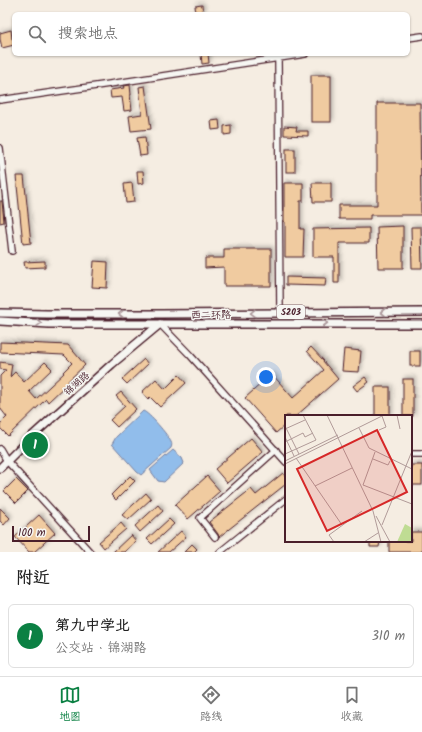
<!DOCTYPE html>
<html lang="zh">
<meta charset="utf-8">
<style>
body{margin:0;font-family:Kalam,"LXGW WenKai TC",sans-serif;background:#f2f2f2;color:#222}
.scale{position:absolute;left:12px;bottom:10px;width:78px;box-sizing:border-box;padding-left:4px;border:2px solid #4a1f2b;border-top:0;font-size:11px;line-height:14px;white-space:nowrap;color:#4a1f2b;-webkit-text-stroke:3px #f6f6f2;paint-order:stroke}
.you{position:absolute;left:266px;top:377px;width:14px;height:14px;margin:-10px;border:3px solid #fff;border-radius:50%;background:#1a73e8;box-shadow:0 0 0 6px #1a73e833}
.badge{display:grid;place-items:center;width:26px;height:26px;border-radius:50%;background:#0b8043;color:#fff;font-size:13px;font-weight:700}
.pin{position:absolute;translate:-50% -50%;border:2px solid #fff;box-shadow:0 1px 4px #0006}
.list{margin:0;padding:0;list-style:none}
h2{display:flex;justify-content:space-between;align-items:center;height:52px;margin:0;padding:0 16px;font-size:17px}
h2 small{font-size:13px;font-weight:400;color:#767676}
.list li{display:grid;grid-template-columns:26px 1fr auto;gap:12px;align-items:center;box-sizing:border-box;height:64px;margin:0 8px 8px;padding:0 8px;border:1px solid #e0e0e0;border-radius:6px}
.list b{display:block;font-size:15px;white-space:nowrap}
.list p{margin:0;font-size:13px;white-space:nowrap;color:#767676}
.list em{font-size:13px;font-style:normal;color:#767676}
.icon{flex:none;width:22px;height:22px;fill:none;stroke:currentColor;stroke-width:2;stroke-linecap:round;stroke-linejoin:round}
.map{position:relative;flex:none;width:422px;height:552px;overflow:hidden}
.search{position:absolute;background:#fff;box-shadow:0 1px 3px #0004;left:12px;right:12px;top:12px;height:44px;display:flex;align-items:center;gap:10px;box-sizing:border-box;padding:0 14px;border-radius:6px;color:#767676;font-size:15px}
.sheet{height:124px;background:#fff}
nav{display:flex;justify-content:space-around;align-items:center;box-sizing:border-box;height:56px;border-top:1px solid #e0e0e0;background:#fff;font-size:11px;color:#767676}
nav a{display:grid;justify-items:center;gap:2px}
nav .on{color:#0b8043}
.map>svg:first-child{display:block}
.water{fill:#91bdeb;stroke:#757e9e}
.building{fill:#f0cba0;stroke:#4a1f2b;filter:url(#shadow)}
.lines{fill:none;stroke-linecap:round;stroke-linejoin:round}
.minor-casing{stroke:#4a1f2b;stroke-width:8}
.major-casing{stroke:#4a1f2b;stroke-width:10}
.minor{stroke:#f6f6f2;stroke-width:5.5}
.major{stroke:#f6f6f2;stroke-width:7}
.oneway{stroke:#a99598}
.labels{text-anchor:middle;stroke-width:3;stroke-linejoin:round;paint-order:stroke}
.shield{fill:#f6f6f2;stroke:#7e6067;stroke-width:1}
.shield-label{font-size:9px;font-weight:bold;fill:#4a1f2b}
.street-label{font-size:10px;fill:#4a1f2b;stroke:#f6f6f2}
.inset-road{fill:none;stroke:#b19b99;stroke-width:1}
.view{fill:#d62828;fill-opacity:0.15;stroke:#d62828;stroke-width:2}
.inset-edge{fill:none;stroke:#4a1f2b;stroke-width:2}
</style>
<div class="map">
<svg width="422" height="552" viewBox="0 0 422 552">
<defs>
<filter id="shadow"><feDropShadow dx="2" dy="-2" stdDeviation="2" flood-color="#0004"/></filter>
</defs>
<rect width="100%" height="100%" fill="#f5ede2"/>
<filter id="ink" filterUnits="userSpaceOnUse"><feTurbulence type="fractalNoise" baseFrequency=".025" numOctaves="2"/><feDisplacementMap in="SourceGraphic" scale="8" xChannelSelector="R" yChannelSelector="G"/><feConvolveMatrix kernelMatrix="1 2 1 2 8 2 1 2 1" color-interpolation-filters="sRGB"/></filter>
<g filter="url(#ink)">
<g class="water">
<path d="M143,411C149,413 168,435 171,442C172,444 172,445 171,448L141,475L137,472L112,444L116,437Z"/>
<polygon points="173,450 182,458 184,463 164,482 158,481 150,470"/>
</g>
<g class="building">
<polygon points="202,5 203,14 196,14 195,6"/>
<polygon points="11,30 12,39 14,39 14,45 2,48 0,39 0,33"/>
<polygon points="201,54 208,54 209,63 202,64"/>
<rect x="311" y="75" width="20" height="47"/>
<polygon points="130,85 131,95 130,95 132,110 124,111 122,97 111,98 110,90 124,88 123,86"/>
<polygon points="145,86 151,129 131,131 129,116 142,114 139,87"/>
<polygon points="377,103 420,103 421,215 370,215 370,219 339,219 339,205 377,205"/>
<polygon points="219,120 220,129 212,130 211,121"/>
<polygon points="231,125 231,134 224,135 224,126"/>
<polygon points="284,126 297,127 296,131 308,131 308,136 284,135"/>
<polygon points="145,137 147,155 140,156 137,138"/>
<rect x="286" y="149" width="9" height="23"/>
<polygon points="137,171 143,171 144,183 138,184"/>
<polygon points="16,176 24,176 31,243 23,244"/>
<polygon points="132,183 134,202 126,203 124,184"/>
<polygon points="284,183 303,183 303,201 300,201 300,229 304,229 303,257 285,257 285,222 284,222"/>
<polygon points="312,183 331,183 331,202 313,202"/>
<polygon points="0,201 2,201 4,222 0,223"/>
<polygon points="403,226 403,268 378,268 377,227"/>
<polygon points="411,227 421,227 422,268 412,268"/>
<polygon points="369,228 369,243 339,243 339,283 334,283 334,257 313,257 313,229"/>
<polygon points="224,249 271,249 271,286 224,286 224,267 205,268 205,258 224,258"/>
<polygon points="45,261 45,267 25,268 24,262"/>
<polygon points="94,261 108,262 107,288 92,287"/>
<polygon points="286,277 326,278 325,286 286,285"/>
<polygon points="0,342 68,345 85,365 68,381 69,382 48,402 46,399 8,436 0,428 0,424 7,417 0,408 0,376 6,370 0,369 0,362 12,364 10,377 15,372 24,382 45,362 52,369 29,391 36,399 64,373 63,372 72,363 64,355 0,352"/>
<polygon points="311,347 324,361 323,361 338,379 296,416 286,416 286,424 276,433 245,398 272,374 293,398 324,370 307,351"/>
<polygon points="344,349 361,351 359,372 342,371"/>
<rect x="410" y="351" width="10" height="15"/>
<polygon points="144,359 148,364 127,384 122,379"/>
<polygon points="179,375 186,383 160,407 150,397 148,399 142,392 156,379 165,389"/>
<polygon points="365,377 369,382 357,391 353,386"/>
<rect x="403" y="379" width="10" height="37"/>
<rect x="375" y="387" width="15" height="29"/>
<polygon points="121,392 136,409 117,427 110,420 125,406 116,396"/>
<polygon points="251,438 263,452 227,483 215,469"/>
<rect x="411" y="465" width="11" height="20"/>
<polygon points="283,473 286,478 286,484 219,537 218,534 209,522 251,489 256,495"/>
<polygon points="130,476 135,481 116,500 111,495"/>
<polygon points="207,476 220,491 188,519 175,505"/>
<polygon points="16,479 28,491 16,503 4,491"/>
<polygon points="146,493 151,499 128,520 122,515"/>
<polygon points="158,505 163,511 140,532 135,526"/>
<polygon points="0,508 10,518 4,525 0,521"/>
<polygon points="39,515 55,533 34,552 29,552 15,537"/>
<polygon points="169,519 174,524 152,544 147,539"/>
<polygon points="121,523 126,529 104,548 99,542"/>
<polygon points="181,531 186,537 169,552 158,552"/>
<polygon points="411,532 422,532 422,552 389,552 389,541 411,541"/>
<polygon points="131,535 136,541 124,552 113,552"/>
<polygon points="370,541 380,541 379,547 370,547"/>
<polygon points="192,544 197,549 194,552 184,552"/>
</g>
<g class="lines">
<g class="minor-casing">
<g id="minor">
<polyline points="408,38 422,36"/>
<polyline points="278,58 280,313"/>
<polyline points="0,100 103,85 305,54"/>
<polyline points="0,148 12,251"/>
<polyline points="160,324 190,355 286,462"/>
<polyline points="0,449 7,461 90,552"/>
<polyline points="411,454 422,454"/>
<polyline points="215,537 200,518 276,450"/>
<polyline points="220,552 286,499"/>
</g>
</g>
<g class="major-casing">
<g id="major">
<polyline points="0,313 47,314 160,314 422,312"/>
<polyline points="0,321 49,324 422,324"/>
<polyline points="0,468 31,437 112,364 160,324"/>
</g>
</g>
<use href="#minor" class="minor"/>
<use href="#major" class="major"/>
</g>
<defs><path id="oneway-chevron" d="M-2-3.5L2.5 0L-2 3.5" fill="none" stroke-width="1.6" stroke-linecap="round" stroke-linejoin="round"/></defs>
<g class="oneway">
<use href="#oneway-chevron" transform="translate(383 312) rotate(180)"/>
<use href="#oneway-chevron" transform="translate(253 313) rotate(179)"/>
<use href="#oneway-chevron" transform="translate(121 314) rotate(180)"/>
<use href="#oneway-chevron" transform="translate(39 323) rotate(3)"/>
<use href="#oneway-chevron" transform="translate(325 323)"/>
</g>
</g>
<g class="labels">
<rect class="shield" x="277" y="305" width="28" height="14" rx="3"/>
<g class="shield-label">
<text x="291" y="315">S203</text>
</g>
<g class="street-label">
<text x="211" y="318">西二环路</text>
<text transform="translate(76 383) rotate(-42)" y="4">锦湖路</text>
</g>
</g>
<g transform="translate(285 415)">
<rect width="127" height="127" fill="#f5ede2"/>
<path d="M120,109L127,113V123L125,127H112Z" fill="#bfdc93"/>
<path class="inset-road" d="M42,0L88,96L96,127M112,0L115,14M0,11L14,39M74,13L84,33L127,54M0,14L20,5M94,15L101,12L97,1M0,22L9,41M0,27L18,18L20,22L28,18M0,39L31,25L18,0M11,43L57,110M88,44L103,50L105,46M0,46L53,20M0,49L99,0M78,70L90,37M78,70L127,89M30,71L67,53M91,101L105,127M97,110L127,36M49,127L44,120L77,96M79,127L93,118"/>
<path class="view" d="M92,15L122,77L42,116L12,54Z"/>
<rect width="127" height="127" class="inset-edge"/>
</g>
</svg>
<div class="scale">100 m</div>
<div class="you"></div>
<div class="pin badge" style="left:35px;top:445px">1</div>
<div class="search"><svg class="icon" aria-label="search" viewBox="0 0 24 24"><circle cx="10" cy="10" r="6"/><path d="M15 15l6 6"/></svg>搜索地点</div>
</div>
<section class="sheet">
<h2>附近<small></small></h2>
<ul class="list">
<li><span class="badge">1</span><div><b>第九中学北</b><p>公交站 · 锦湖路</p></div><em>310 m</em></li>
</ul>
</section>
<nav>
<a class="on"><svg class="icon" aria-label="map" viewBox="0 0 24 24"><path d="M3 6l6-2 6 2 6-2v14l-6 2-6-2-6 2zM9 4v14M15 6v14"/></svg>地图</a>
<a><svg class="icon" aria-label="directions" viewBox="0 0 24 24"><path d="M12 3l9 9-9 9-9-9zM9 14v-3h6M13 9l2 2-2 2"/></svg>路线</a>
<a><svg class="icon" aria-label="saved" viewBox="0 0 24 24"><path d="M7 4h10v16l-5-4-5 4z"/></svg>收藏</a>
</nav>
